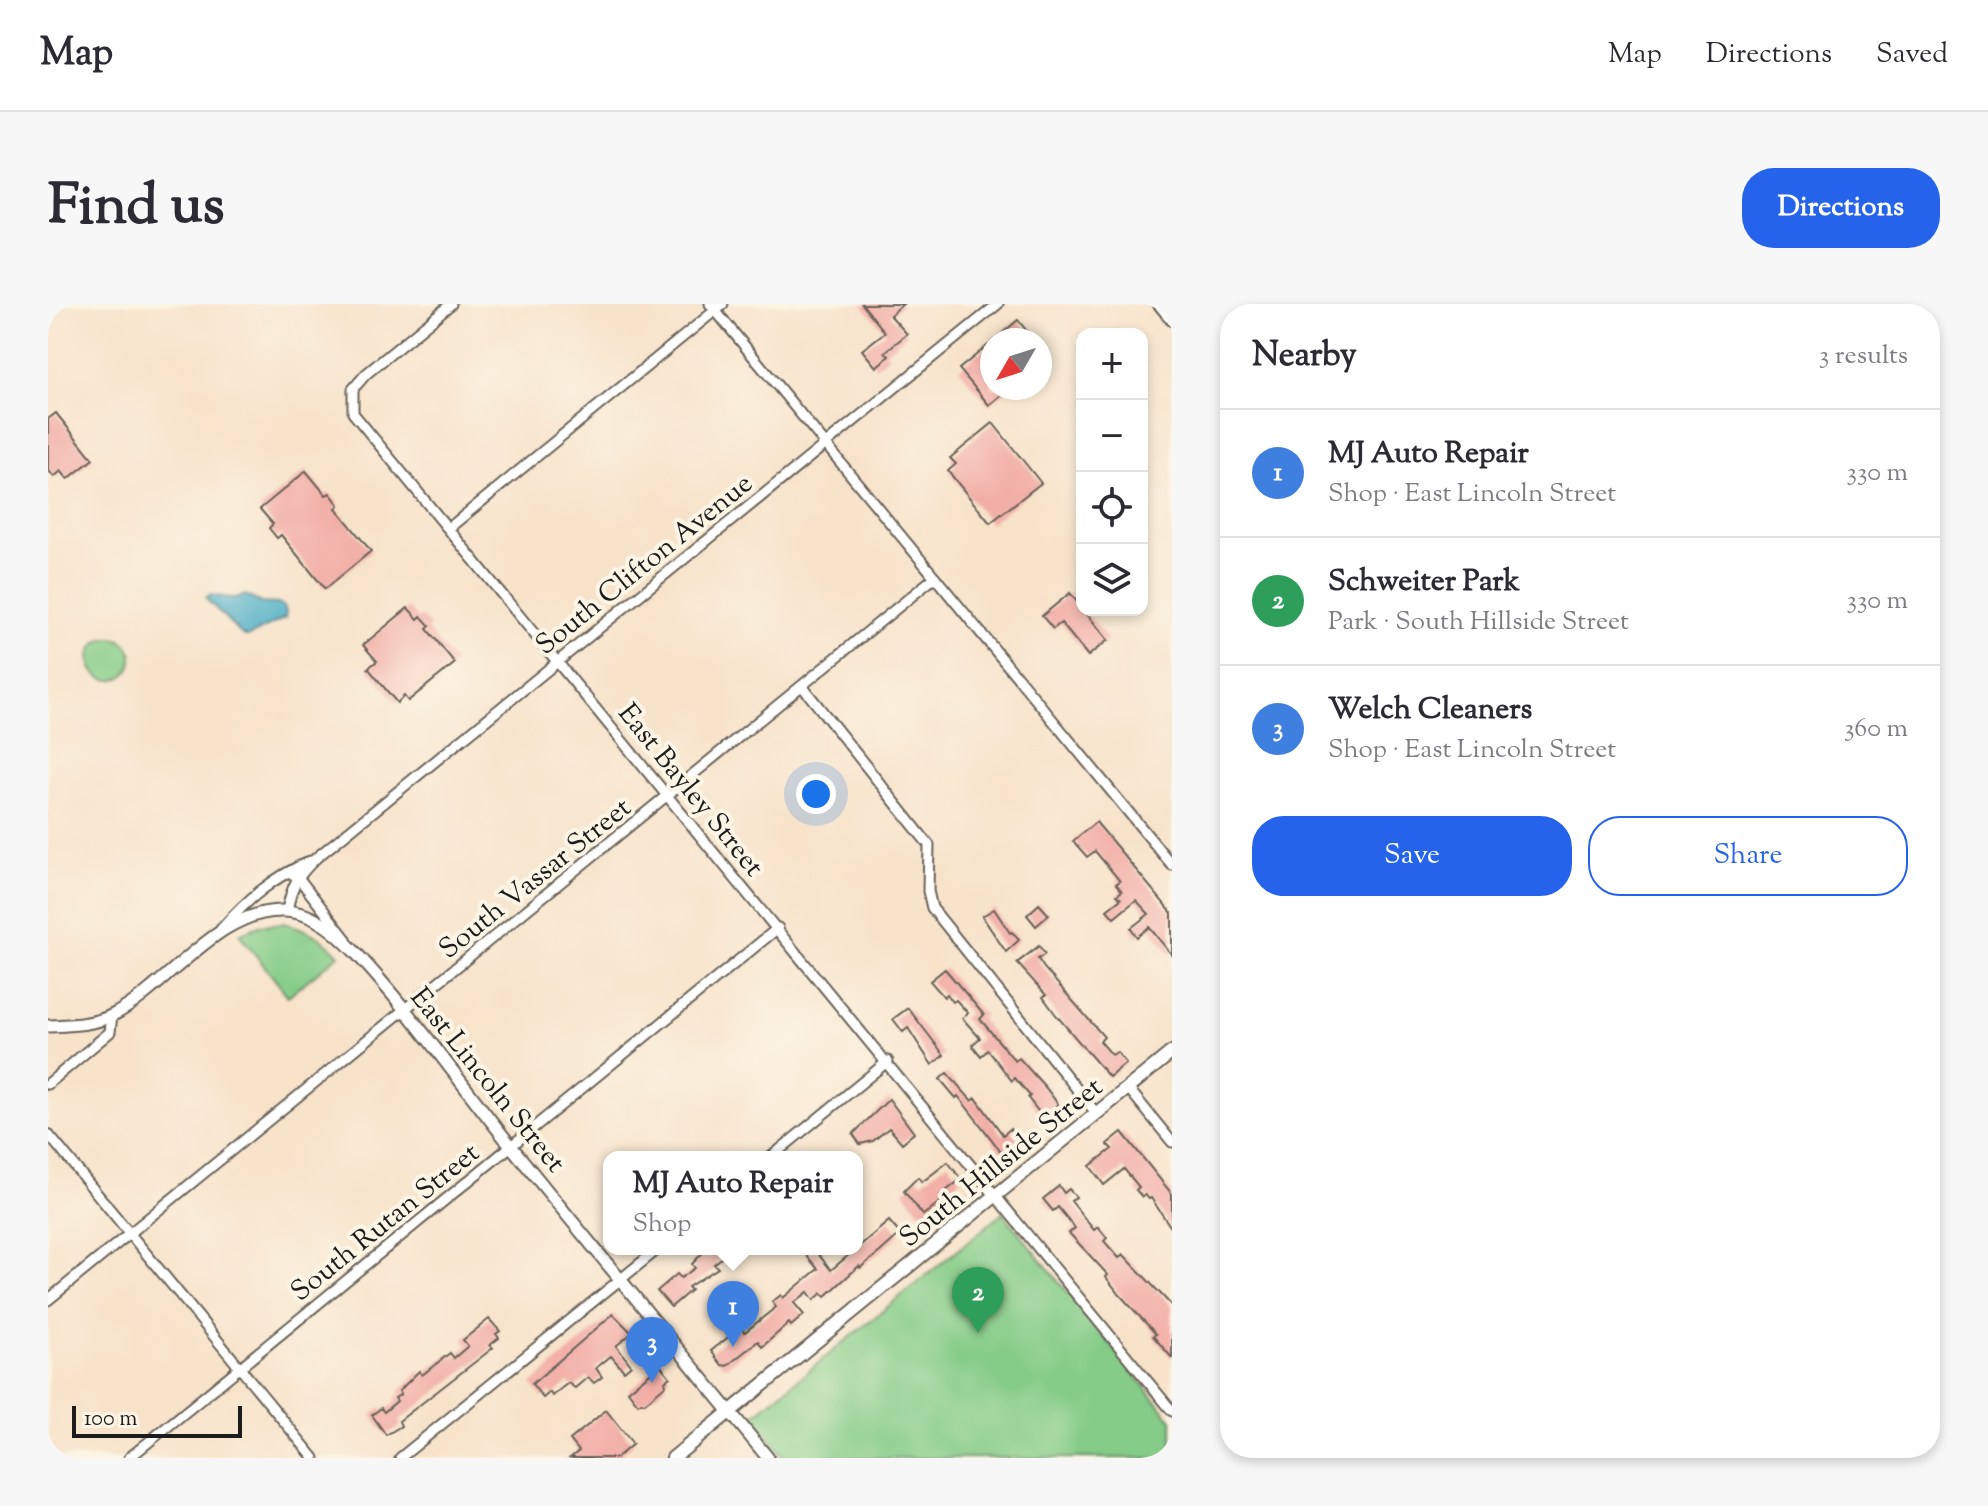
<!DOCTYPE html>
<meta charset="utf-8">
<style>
body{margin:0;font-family:"Sorts Mill Goudy",serif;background:#f7f7f7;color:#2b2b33}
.controls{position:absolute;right:24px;top:24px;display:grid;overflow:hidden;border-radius:16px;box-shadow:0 4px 12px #0003}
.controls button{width:72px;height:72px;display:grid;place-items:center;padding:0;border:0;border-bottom:2px solid #e1e1e2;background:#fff;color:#2b2b33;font:40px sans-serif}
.compass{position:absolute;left:932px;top:24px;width:72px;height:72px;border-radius:50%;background:#fff;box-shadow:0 4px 12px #0003;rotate:231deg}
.scale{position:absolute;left:24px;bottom:20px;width:170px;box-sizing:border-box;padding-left:8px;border:4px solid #1c1c1c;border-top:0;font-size:22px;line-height:28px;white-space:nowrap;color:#1c1c1c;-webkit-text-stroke:6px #fcf5e5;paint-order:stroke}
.you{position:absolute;left:768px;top:490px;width:28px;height:28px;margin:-20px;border:6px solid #fff;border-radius:50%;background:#1a73e8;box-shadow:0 0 0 12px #1a73e833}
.badge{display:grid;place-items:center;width:52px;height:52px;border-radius:50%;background:#2563eb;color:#fff;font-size:26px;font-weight:700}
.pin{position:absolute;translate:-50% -66px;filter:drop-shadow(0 2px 4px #0008)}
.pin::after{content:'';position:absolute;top:42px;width:28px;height:24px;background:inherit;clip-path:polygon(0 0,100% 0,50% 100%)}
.popup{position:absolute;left:555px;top:847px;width:260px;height:104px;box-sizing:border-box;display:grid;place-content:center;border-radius:16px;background:#fff;filter:drop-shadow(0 2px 6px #0005);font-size:26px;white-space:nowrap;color:#7c7c81}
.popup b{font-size:30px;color:#2b2b33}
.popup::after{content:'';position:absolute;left:50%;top:100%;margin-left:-16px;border:16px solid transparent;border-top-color:#fff}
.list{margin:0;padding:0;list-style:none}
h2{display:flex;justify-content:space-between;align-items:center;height:104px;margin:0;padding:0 32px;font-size:34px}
h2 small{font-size:26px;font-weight:400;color:#7c7c81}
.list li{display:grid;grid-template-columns:52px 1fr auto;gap:24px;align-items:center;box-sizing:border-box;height:128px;padding:0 32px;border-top:2px solid #e1e1e2}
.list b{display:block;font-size:30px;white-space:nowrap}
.list p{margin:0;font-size:26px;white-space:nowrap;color:#7c7c81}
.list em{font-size:26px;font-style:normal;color:#7c7c81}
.actions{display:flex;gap:16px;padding:24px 32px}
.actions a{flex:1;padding:18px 0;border:2px solid #2563eb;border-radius:32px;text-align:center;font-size:28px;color:#2563eb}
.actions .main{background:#2563eb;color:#fff}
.icon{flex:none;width:44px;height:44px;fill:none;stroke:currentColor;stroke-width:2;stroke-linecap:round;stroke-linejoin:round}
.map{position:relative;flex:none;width:1124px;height:1154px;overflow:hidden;border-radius:32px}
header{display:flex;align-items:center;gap:48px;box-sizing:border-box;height:112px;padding:0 40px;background:#fff;border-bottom:2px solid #e1e1e2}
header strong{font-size:38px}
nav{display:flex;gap:44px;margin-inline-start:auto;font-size:28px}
.intro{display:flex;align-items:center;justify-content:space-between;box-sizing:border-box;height:192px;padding:0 48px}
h1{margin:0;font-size:56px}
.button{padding:20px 36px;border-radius:32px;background:#2563eb;color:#fff;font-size:28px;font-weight:700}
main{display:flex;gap:48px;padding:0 48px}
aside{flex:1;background:#fff;border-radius:32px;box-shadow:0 4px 12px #0003}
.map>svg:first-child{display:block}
.green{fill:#84cc87;stroke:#507452;stroke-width:2}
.water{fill:#46abc5;stroke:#316470;stroke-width:2}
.building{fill:#f2afa7}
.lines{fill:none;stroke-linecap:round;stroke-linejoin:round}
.minor-casing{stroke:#696259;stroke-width:13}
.tertiary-casing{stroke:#696259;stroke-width:15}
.secondary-casing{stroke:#696259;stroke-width:16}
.minor{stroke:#fff;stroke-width:9}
.tertiary{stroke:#fff;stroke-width:11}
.secondary{stroke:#fff;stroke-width:12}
.labels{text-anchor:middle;stroke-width:8;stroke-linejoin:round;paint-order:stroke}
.street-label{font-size:28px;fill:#1c1c1c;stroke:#fcf5e5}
</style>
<header>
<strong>Map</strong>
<nav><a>Map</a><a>Directions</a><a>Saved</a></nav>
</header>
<div class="intro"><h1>Find us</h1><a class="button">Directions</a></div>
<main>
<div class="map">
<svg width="1124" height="1154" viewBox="0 0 1124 1154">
<rect width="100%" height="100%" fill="#fcf5e5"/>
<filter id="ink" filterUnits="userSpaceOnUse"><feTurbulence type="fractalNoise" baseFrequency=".0125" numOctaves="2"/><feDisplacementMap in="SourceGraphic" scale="16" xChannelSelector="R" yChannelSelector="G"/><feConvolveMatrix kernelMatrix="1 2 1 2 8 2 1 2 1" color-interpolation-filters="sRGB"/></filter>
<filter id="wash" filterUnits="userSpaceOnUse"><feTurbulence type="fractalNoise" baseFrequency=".006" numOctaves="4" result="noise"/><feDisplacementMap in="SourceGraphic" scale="32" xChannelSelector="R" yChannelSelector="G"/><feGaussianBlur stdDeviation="1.8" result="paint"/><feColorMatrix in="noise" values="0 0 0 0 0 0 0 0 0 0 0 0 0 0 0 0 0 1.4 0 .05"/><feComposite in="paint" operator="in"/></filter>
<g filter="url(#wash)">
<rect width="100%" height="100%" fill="#f7e3ca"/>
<g class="green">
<circle cx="63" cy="355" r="21"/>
<path d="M236,619C259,625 275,633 291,651L240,692L191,630L214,621Z"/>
<polygon points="955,909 1124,1116 1124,1154 737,1154 704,1113"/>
</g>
<polygon class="water" points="161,291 186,294 198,291 213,299 233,300 238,307 237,314 200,333 194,331 161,298 158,294"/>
<g id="blocks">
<g class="building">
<polygon points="814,0 855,0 842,11 859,30 837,48 841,52 828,63 814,46 837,28"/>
<polygon points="970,16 986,36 946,36"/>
<polygon points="944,38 944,84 962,84 941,101 911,65"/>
<polygon points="8,109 45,155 20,175 13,167 6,173 0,166 0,115"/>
<polygon points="945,119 993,179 942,219 900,167 908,160 902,154"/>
<polygon points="258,167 278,191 282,189 291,201 288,204 323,247 277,285 233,231 229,234 221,224 225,220 212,205"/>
<polygon points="1022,289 1060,336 1040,352 1013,319 1005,325 994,312"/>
<polygon points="360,304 370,315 373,312 382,322 379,325 407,359 360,397 356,392 349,399 320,364 329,357 315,341"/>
<polygon points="1048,518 1124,609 1124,651 1101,623 1089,633 1083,624 1101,610 1088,596 1066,614 1059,606 1073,595 1069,591 1074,587 1068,580 1072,577 1047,547 1039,553 1025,537"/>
<polygon points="991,600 1001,611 988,622 979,611"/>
<polygon points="946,605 962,629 964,628 971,636 958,648 934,612"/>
<polygon points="991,642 997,650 990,655 996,664 1056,733 1052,737 1064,751 1069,748 1078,759 1061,773 1008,711 995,693 998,691 969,659"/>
<polygon points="897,665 936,711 932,715 967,757 971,754 998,784 1010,800 1006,803 1014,811 1005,818 998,809 994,812 980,794 982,792 967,774 964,777 940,746 933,752 924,741 932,734 914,714 920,709 908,696 905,698 899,690 896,693 882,677"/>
<polygon points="860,704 896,751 884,761 860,724 855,728 845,715"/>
<polygon points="899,769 924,797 928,794 955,831 962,825 971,836 955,850 910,792 908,794 892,775"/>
<polygon points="841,795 866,829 854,839 841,824 825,837 812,840 805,830"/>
<polygon points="1074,828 1124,890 1124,925 1103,894 1101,895 1097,891 1094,893 1088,886 1091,883 1076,865 1056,881 1042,862 1064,845 1059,840"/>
<polygon points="900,858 913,875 893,891 896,895 875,911 856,887 870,873 874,878"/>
<polygon points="1011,882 1016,889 1021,885 1028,893 1023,897 1046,926 1050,923 1059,934 1056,937 1071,954 1075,950 1124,1002 1124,1054 1105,1032 1108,1030 1072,991 1058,973 1060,971 1021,929 1027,924 1010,903 1005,907 995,895"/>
<polygon points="841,917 852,930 832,948 812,964 811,962 777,993 774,989 766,996 760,988 746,999 756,1011 743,1022 741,1019 714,1043 710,1037 679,1062 674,1061 663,1047 693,1023 697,1028 728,1003 724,998 733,991 735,994 770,965 758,951 766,945 783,966"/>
<polygon points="658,945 684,945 666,960 670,964 640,983 643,986 623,1003 609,987 629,970 633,974 647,964 644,960"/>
<polygon points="565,1010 584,1029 568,1042 583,1061 576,1067 563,1052 548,1064 554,1073 546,1079 540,1073 527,1084 520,1079 504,1092 502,1088 495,1094 484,1080"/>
<polygon points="441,1015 452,1027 448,1030 451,1034 442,1041 445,1044 351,1117 353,1122 338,1131 324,1111 333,1104 336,1108 349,1097 347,1094 353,1090 351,1087 371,1067 374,1071 402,1049 406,1054 420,1042 415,1036"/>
<polygon points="612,1061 622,1073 617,1077 618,1081 597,1099 593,1098 590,1100 580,1087"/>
<polygon points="558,1106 585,1140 568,1154 522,1154 531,1147 522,1136"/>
</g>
</g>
</g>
<g filter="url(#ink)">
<use href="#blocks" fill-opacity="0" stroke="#696259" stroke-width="2"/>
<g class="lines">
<g class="minor-casing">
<g id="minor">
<polyline points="403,0 318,70 305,85 305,109 1124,1107"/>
<polyline points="662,0 1124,561"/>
<polyline points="1110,0 1124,17"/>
<polyline points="401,224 675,0"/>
<polyline points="754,382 881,541 880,587 884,604 1048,809"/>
<polyline points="244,570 249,572 298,635"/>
<path d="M239,607C244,580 249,573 268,554L950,0"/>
<path d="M173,625C200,595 224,574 262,557"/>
<polyline points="0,780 62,728 64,711"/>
<polyline points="1080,784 1124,838"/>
<polyline points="0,830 266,1154"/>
<polyline points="723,853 840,757"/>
<polyline points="0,996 887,273"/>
<polyline points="81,1154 730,624"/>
<polyline points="352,1154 610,945"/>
</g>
</g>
<g class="tertiary-casing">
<path id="tertiary" d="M0,722C21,721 46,721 65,711C121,683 169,604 237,607C266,608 289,629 308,649C364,709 411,778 463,842C547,947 635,1050 720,1154"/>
</g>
<g class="secondary-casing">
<polyline id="secondary" points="625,1154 1124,748"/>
</g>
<use href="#minor" class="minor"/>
<use href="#tertiary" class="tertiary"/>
<use href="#secondary" class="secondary"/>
</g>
</g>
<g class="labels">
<g class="street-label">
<text transform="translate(595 259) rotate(-39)" y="10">South Clifton Avenue</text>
<text transform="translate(644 485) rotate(51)" y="10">East Bayley Street</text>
<text transform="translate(486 573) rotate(-39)" y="10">South Vassar Street</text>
<text transform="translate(441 775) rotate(51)" y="10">East Lincoln Street</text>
<text transform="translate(952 857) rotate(-39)" y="10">South Hillside Street</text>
<text transform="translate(336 917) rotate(-39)" y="10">South Rutan Street</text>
</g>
</g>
</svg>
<div class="controls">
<button>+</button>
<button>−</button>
<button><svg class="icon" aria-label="locate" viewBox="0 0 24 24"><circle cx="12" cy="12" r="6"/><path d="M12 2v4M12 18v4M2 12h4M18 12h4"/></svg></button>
<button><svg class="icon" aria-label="layers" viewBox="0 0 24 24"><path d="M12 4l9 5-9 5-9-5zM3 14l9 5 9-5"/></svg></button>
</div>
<svg class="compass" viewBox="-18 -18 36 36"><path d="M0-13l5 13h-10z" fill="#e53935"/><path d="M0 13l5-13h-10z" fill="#7c7c81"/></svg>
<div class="scale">100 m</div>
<div class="you"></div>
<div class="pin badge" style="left:685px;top:1043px;background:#3f7fe0">1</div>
<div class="popup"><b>MJ Auto Repair</b>Shop</div>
<div class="pin badge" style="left:930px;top:1029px;background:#2e9e5b">2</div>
<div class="pin badge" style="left:604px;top:1079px;background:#3f7fe0">3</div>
</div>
<aside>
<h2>Nearby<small>3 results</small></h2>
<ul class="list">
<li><span class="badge" style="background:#3f7fe0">1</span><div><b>MJ Auto Repair</b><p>Shop · East Lincoln Street</p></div><em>330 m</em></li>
<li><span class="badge" style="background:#2e9e5b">2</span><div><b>Schweiter Park</b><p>Park · South Hillside Street</p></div><em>330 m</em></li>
<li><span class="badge" style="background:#3f7fe0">3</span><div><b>Welch Cleaners</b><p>Shop · East Lincoln Street</p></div><em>360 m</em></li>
</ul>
<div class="actions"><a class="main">Save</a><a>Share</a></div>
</aside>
</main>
